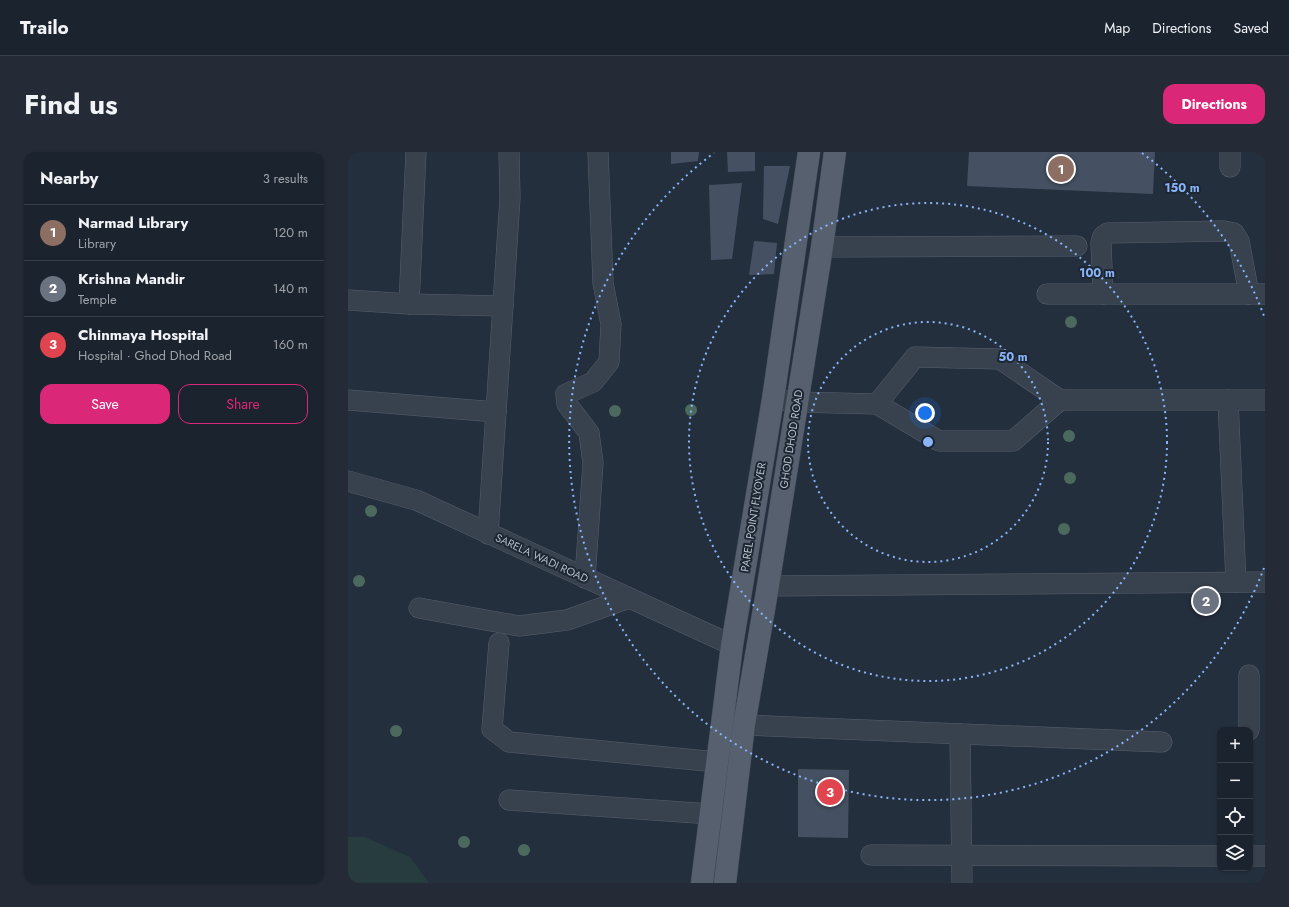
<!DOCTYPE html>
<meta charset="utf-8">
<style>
body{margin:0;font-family:Jost,sans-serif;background:#242b36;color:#f1f3f6}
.controls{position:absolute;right:12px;bottom:12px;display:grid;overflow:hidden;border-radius:8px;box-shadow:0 1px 3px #0004}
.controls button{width:36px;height:36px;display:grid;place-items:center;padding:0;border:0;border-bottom:1px solid #39404a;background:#1b232e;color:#f1f3f6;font:20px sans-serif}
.you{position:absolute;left:577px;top:261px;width:14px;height:14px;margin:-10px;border:3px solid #fff;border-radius:50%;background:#1a73e8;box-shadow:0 0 0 6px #1a73e833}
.badge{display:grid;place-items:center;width:26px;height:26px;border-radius:50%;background:#db2777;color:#fff;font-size:13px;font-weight:700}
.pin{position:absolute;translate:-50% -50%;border:2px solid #fff;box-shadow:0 1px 4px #0006}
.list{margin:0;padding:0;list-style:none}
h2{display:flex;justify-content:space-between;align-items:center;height:52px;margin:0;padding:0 16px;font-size:17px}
h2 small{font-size:13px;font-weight:400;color:#a0a4aa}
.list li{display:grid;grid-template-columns:26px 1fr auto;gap:12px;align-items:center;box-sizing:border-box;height:56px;padding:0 16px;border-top:1px solid #39404a}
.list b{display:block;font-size:15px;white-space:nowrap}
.list p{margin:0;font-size:13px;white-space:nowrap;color:#a0a4aa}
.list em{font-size:13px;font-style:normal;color:#a0a4aa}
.actions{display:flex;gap:8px;padding:12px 16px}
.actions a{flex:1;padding:9px 0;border:1px solid #db2777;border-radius:12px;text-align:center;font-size:14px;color:#db2777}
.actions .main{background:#db2777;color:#fff}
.icon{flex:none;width:22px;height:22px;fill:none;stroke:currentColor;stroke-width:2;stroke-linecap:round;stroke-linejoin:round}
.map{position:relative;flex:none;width:917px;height:731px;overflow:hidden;border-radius:12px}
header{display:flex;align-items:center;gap:24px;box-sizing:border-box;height:56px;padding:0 20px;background:#1b232e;border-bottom:1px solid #39404a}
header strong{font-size:19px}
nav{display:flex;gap:22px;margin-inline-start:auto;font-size:14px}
.intro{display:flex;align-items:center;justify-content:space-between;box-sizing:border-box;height:96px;padding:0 24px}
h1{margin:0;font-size:28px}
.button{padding:10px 18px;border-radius:12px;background:#db2777;color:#fff;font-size:14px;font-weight:700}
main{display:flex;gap:24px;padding:0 24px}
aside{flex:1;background:#1b232e;border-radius:12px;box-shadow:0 1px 3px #0004}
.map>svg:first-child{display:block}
.green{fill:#263c3f}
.building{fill:#455162}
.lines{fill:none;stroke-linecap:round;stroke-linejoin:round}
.minor-casing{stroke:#565f6c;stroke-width:21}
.major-casing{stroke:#414a57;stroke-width:23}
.minor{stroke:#38414e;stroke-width:20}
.major{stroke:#56606e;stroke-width:22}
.tree{fill:#4b6a5d}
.ring{fill:none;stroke:#8ab4f8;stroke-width:2;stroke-dasharray:2 4}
.labels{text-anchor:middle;stroke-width:4;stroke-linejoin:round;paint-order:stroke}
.street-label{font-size:11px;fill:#b4bcc9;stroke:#1d2633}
.centre{fill:#8ab4f8;stroke:#1d2633;stroke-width:2}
.ring-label{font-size:12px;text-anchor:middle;font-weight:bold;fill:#8ab4f8;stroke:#1d2633;stroke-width:4;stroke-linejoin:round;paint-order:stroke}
</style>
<header>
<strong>Trailo</strong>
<nav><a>Map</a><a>Directions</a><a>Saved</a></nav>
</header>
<div class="intro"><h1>Find us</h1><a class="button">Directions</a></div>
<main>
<aside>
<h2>Nearby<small>3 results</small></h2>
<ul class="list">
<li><span class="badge" style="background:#8d6e63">1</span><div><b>Narmad Library</b><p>Library</p></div><em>120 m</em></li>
<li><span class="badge" style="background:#6b7280">2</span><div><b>Krishna Mandir</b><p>Temple</p></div><em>140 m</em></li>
<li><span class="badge" style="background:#e0444e">3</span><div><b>Chinmaya Hospital</b><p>Hospital · Ghod Dhod Road</p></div><em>160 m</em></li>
</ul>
<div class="actions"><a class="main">Save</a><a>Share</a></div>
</aside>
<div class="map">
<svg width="917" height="731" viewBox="0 0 917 731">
<rect width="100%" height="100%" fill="#242f3e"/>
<polygon class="green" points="0,685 17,685 62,705 81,731 0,731"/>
<g class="building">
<polygon points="323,0 351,0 350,9 323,12"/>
<polygon points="379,0 407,0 407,19 380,20"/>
<polygon points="621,0 807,0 805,42 619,34"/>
<polygon points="416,14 442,14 430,72 415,67"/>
<polygon points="394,31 384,107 363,108 361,33"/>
<polygon points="406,89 429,91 426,122 401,123"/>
<polygon points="450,617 501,618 500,686 450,685"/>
</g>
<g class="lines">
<g class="minor-casing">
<g id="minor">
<polyline points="882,0 882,15"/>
<polyline points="474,95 729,94"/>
<polyline points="699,142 917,142"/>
<path d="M755,142L753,91C754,85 755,83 760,81L876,79L886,81L891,89L901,142"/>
<polyline points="0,148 61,152 155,154"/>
<polyline points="61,152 68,0"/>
<polyline points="425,247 449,250 529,252 567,205 652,207 712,248 917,248"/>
<polyline points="0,248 148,260"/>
<polyline points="880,248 888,430"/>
<polyline points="529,252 591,289 665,289 712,248"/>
<polyline points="0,329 68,348 384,493"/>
<polyline points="140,382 162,46 161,0"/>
<polyline points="237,426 245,311 241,281 219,252 218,242 245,230 261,210 263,172 255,131 250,0"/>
<polyline points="420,434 917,430"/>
<polyline points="71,456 171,474 219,468 281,446"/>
<polyline points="151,491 144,577 161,590 369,610"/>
<polyline points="396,573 814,590"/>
<polyline points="901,578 901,523"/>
<polyline points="612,582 614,731"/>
<polyline points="161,648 363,662"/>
<polyline points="523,703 872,704"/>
<polyline points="902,704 917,704"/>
</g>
</g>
<g class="major-casing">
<g id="major">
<polyline points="354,731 384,493 425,247 461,0"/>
<polyline points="377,731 396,573 420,434 474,95 487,0"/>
</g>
</g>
<use href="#minor" class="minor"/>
<use href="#major" class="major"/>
</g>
<g class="tree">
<circle cx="723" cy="170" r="6"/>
<circle cx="343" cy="258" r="6"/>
<circle cx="267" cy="259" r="6"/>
<circle cx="721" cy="284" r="6"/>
<circle cx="722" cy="326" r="6"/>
<circle cx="23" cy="359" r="6"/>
<circle cx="716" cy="377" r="6"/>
<circle cx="11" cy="429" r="6"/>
<circle cx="48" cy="579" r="6"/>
<circle cx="116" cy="690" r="6"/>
<circle cx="176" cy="698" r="6"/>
</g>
<g class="ring">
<circle cx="580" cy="290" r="120"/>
<circle cx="580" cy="290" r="239"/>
<path d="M916 416A359 359 0 1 1 366 1M794 1A359 359 0 0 1 916 164"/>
</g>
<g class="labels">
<g class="street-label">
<text transform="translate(443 287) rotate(-81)" y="4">GHOD DHOD ROAD</text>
<text transform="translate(405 365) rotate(-81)" y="4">PAREL POINT FLYOVER</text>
<text transform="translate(194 406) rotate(25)" y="4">SARELA WADI ROAD</text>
</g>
</g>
<circle cx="580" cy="290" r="6" class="centre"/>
<g class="ring-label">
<text x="834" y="40">150 m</text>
<text x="749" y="125">100 m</text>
<text x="665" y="209">50 m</text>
</g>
</svg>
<div class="controls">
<button>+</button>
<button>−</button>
<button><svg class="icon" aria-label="locate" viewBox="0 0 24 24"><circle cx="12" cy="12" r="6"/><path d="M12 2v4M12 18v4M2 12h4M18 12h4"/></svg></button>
<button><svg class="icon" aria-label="layers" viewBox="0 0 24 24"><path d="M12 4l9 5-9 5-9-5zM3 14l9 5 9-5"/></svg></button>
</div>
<div class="you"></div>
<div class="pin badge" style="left:713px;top:17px;background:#8d6e63">1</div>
<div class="pin badge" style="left:858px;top:449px;background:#6b7280">2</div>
<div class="pin badge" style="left:482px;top:640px;background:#e0444e">3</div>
</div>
</main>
